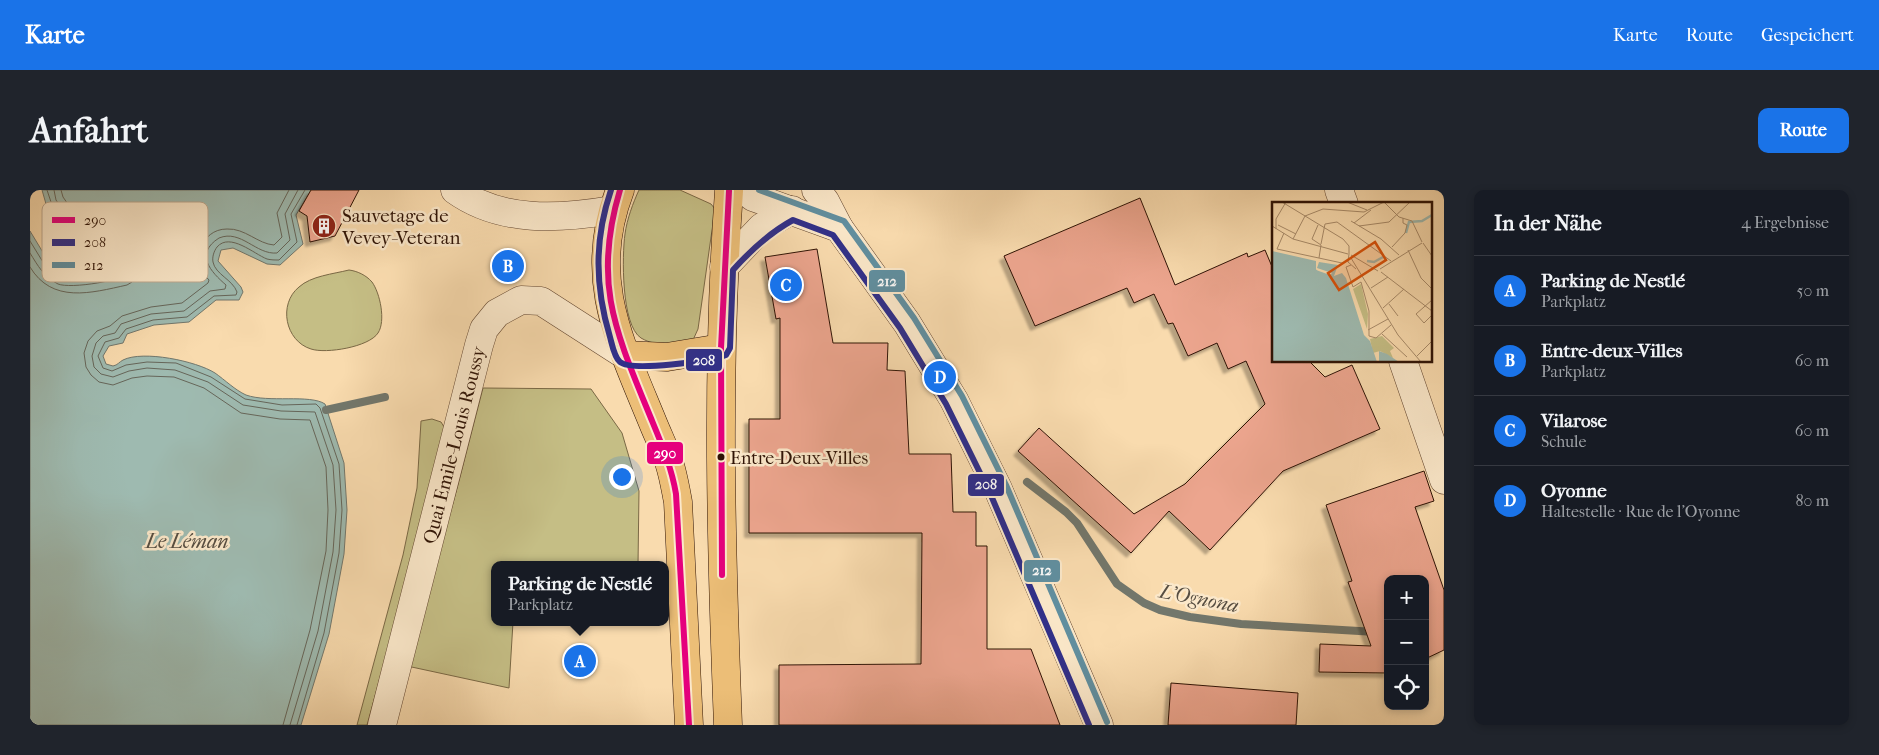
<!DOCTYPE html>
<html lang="de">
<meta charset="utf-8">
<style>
body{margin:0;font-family:"IM FELL French Canon",serif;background:#20242c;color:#f1f3f6}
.controls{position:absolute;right:15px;bottom:15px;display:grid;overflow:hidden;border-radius:10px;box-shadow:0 2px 8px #0003}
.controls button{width:45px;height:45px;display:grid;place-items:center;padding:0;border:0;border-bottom:1px solid #363941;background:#171b24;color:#f1f3f6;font:25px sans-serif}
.you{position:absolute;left:591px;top:286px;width:18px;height:18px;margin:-12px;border:4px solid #fff;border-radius:50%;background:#1a73e8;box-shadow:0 0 0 8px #1a73e833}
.badge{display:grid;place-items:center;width:32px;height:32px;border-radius:50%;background:#1a73e8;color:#fff;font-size:16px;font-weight:700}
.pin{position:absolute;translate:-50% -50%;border:2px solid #fff;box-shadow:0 1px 5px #0006}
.popup{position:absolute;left:461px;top:371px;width:178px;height:65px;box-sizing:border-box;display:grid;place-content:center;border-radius:10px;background:#171b24;filter:drop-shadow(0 1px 4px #0005);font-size:16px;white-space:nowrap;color:#9ea1a6}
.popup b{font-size:19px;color:#f1f3f6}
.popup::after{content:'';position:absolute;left:50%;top:100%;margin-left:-10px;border:10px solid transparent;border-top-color:#171b24}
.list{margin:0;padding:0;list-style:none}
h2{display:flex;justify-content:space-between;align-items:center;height:65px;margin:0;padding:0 20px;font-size:21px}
h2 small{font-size:16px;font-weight:400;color:#9ea1a6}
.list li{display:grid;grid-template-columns:32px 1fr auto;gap:15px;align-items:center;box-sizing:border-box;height:70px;padding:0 20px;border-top:1px solid #363941}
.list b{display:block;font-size:19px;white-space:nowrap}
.list p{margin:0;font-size:16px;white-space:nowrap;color:#9ea1a6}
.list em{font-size:16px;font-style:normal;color:#9ea1a6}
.icon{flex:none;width:28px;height:28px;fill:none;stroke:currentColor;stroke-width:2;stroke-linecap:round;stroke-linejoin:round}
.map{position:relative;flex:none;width:1414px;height:535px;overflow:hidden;border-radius:10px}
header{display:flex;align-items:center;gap:30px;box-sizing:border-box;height:70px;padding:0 25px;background:#1a73e8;color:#fff}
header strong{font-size:24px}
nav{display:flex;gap:28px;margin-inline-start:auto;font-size:18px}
.intro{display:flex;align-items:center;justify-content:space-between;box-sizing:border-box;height:120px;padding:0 30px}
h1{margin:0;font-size:35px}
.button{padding:12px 22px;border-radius:10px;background:#1a73e8;color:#fff;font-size:18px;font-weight:700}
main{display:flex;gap:30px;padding:0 30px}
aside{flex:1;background:#171b24;border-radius:10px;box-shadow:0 2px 8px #0003}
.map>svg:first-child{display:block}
.green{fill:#c5be85;stroke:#7a6845}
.water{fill:#9ebab0;stroke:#72776c}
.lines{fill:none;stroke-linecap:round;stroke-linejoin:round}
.shore{stroke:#66665a;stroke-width:1}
.stream{stroke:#72776c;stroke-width:8}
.building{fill:#eca58e;stroke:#2f1305;filter:url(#shadow)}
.minor-casing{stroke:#62452f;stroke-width:29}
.major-casing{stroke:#2f1305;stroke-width:29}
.minor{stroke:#fbe8ca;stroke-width:28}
.major{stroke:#ecbe77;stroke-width:28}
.bus-1-casing{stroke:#fbe8ca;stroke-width:10}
.bus-2-casing{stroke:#fbe8ca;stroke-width:10}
.bus-3-casing{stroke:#fbe8ca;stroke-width:10}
.bus-1{stroke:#e5007d;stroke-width:6}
.bus-2{stroke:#302f8a;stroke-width:6}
.bus-3{stroke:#608fa0;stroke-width:6}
.bus-dot{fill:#2f1305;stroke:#fbe8ca;stroke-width:2}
.labels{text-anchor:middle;stroke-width:5;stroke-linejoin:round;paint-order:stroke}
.bus-label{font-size:18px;fill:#2f1305;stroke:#fbe8ca;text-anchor:start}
.poi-label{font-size:19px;fill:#2f1305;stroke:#fbe8ca;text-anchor:start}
.street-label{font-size:19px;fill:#2f1305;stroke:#fbe8ca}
.water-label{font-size:20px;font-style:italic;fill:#564d41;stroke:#fbe8ca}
.inset-river{fill:none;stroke:#9ebab0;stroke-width:2.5}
.inset-road{fill:none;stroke:#a88b6a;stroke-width:1}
.view{fill:#d6520b;fill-opacity:0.15;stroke:#d6520b;stroke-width:2.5}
.inset-edge{fill:none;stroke:#2f1305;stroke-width:2.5}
.key{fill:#fbe8ca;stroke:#bea88f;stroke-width:1}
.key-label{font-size:14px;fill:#2f1305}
.line-badge{stroke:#fbe8ca;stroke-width:2}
.badge-label{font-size:14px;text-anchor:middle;font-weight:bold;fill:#fff}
</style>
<header>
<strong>Karte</strong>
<nav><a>Karte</a><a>Route</a><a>Gespeichert</a></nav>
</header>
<div class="intro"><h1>Anfahrt</h1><a class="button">Route</a></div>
<main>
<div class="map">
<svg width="1414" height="535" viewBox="0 0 1414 535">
<defs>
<filter id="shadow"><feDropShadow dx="-4.5" dy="4.5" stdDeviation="1" flood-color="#0004"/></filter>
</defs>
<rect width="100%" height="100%" fill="#f9dbae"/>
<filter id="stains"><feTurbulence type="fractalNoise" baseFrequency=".004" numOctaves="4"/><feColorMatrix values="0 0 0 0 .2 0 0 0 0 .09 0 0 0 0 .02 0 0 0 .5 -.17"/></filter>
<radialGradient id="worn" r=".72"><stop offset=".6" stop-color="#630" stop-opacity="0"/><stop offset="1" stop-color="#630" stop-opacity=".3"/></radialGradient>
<g class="green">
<path d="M609,0H650L681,14L685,19L668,139L663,150C645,153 628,158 611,148C591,135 592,65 595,44C597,29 603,13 609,0Z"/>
<path d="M319,80C327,81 336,85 342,92C350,103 356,131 348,143C339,157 296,164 281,159C255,151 248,114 269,97C281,86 303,84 319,80Z"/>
<polygon points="453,198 561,199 592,243 609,301 608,375 465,375 465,432 483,432 479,498 377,476 428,295"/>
<polygon points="402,229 411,232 416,240 404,293 337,535 327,535 373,365 387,298 391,231"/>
</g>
<path class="water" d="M12,0H281L266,25L273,54L250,75L237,74L203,58L191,60L188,71L211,97L213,102L209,110H186L159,132L124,135L97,144L93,153L79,156L73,166L76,174L83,176C88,175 89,172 93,170C113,160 166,171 185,183C195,190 205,200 216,205C238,213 280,204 295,214L314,273L317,320L314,364L299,444L271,535H0V41L20,74L35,85L91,77C95,68 92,61 85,55L43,56L16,14Z"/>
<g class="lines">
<g class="shore">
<polyline points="0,51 16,77 34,89 91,82 96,77 96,60 88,51 46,50 21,12 17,0"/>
<path d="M0,63C8,76 14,87 28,94C40,99 96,91 102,80C106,67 102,46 86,44C74,42 61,45 49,44L26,10L24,0"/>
<path d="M0,77C22,114 61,103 97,95C120,84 114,47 92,38C81,33 65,38 53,36L33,7L31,0"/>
<path d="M253,535L280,440L296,361L298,320L296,277L280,230L250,229L211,223L174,198L144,187L117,186L102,188L83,195L69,192L61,185L56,177L54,163L58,151L67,141L80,136L92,126L121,117L152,113L178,93L179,90C161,73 170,39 197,39C215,38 228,54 244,55L252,47L247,23L259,0"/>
<path d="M260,535L288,441L303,362L306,320L303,275L285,222L251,221L213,215L178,192L145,180L117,178L99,181L83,187L71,184L64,177L62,166L66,153L73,146L85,143L91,134L121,124L154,121L180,101L195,99L196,95C181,82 164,64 189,48C211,39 226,65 247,63L260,50L255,24L268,0"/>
<path d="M267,535L294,443L309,363L312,320L309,274L290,218L286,214L252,215L215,209L181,187L146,173L117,172L96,175L82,181L73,178L68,166L75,152L89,148L96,139L123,130L157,127L184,106L206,105L207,102C203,90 185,84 183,72C182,67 184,61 187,57C200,42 224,64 237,69C241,70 245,70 249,70L267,52L261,24L275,0"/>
</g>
<g class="stream">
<polyline points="296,220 355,207"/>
<polyline points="997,292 1036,322 1047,333 1087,394 1114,413 1130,420 1160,427 1211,434 1346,442"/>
</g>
</g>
<g class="building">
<polygon points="281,0 329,0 305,46 280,52 277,26 269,21"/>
<polygon points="1110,8 1145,95 1217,63 1218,67 1235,60 1243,79 1243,171 1279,171 1295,187 1322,175 1350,239 1253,281 1180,360 1139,321 1101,363 988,261 1009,238 1104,324 1155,294 1235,214 1216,171 1198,179 1187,153 1158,166 1143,133 1138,134 1124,104 1104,113 1097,98 1005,136 974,66"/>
<polygon points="787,59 803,153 858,153 857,180 875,181 879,264 921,264 923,322 946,322 946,356 957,356 957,459 1001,459 1030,535 749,535 749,475 891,474 892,343 719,343 719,229 750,229 750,128 746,129 735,67"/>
<polygon points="1394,281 1404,311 1385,317 1414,400 1414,460 1395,469 1395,389 1358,389 1358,483 1289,482 1290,454 1341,456 1318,392 1322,391 1296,315"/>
<polygon points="1141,493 1268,503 1266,535 1138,535"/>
</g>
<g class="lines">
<g class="minor-casing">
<g id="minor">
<path d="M425,0C471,33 530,29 582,20"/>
<polyline points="714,0 723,7 809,38"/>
<polyline points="786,0 795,11 809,38 877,133 924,210 968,299 1069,535"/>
<polyline points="1309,0 1314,14"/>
<polyline points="694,77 732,37 762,20"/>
<polyline points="1373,171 1414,290"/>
<path id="s1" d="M352,535L449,155L454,139L467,123L491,110L511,111L595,165"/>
</g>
</g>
<g class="major-casing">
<g id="major">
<path d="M590,0C556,88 590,152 623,233C629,248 637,263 641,279C644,290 646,301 648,312L659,535"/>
<polyline points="595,165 637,167 691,158"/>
<path d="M698,535C691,357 686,179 699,1"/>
</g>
</g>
<use href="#minor" class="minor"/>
<use href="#major" class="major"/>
<g class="bus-1-casing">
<g id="bus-1">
<path d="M590,0C563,90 584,138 618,221C629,248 641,274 646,304L659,535"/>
<polyline points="692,385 691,158 699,1"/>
</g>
</g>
<g class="bus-2-casing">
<path id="bus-2" d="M581,0C564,50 565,97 580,147C582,154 584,167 590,172C602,182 680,171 696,165L700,158L703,80C721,60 739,43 763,30L803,45L870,138L916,214L960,303L1059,535"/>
</g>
<g class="bus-3-casing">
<polyline id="bus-3" points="729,0 814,31 884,128 932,206 976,295 1077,532"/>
</g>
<use href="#bus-1" class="bus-1"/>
<use href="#bus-2" class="bus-2"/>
<use href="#bus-3" class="bus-3"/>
</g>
<defs>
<g id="building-disc" transform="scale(1.25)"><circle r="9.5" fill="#8f2418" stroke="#fbe8ca"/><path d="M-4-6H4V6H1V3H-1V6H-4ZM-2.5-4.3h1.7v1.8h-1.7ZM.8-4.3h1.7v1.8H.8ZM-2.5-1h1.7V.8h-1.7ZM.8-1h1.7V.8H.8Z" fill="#fff"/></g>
</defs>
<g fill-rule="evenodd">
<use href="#building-disc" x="294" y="36"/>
</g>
<circle class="bus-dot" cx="691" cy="267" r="4.5"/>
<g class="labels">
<g class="bus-label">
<text x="700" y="274">Entre-Deux-Villes</text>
</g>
<g class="poi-label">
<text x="312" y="32">Sauvetage de<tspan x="312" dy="22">Vevey-Veteran</tspan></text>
</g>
<g class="street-label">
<text dy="7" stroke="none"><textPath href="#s1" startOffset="289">Quai Emile-Louis Roussy</textPath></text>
</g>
<g class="water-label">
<text x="157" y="358">Le Léman</text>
<text transform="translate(1169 408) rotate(11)" y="7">L'Ognona</text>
</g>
</g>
<g transform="translate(1242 12)">
<rect width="160" height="160" fill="#f9dbae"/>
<path d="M89,82L96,112L95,127L81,87ZM110,134L122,146L118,149L121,156L108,149L101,151L98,137Z" fill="#c5be85"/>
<path d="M0,49L44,59V68L58,73L60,71L45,66L47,60L66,63L62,74L70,71L74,76L92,133L98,139L105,160H0ZM107,149L115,152L127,160H107Z" fill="#9ebab0"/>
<path class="inset-river" d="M134,31L137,20L150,19L160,13M95,59L102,60L111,55M0,71L44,69L48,98L69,160"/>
<path class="inset-road" d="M10,0L71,37L77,44V52M75,0L95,8M112,0L127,15L140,19L150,40M33,14L51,7L92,10L112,0M79,19L109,37L127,53M82,21L99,8M6,23L24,32M46,23L40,37L49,43L47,56M0,24L21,37L76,52M87,24L117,20L138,0M4,27V17L14,0M12,31L5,47L70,61L76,59M21,37L33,14M151,41L160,54M49,42L53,22L65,20L119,59M120,45L133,31L135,23L131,21V16M136,48L149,76L160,87M77,52L76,60L84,67M79,53L106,69M79,56L126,133L149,160M79,63L74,65L81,85L89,80M108,67L150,41M109,70L160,109M89,80L97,109V134L104,136L119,123M99,86L116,75M160,98L144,112L152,121L160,113M117,102L126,114M111,106L132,87M96,128L116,117M110,132L135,155M145,154L160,139"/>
<path class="view" d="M103,40L114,58L67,88L56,71Z"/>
<rect width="160" height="160" class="inset-edge"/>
</g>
<rect x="12" y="12" width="166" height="80" rx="8" class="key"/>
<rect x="22" y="27" width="23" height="6" fill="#e5007d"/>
<rect x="22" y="49" width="23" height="7" fill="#302f8a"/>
<rect x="22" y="72" width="23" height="6" fill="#608fa0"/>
<g class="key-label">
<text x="54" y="35">290</text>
<text x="54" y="57">208</text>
<text x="54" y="80">212</text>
</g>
<g class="line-badge">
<rect x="838" y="79" width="38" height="24" rx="5" fill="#608fa0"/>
<rect x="655" y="158" width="38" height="24" rx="5" fill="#302f8a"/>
<rect x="616" y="251" width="38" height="24" rx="5" fill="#e5007d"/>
<rect x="937" y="283" width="38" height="24" rx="5" fill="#302f8a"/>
<rect x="993" y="369" width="38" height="24" rx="5" fill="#608fa0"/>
</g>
<g class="badge-label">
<text x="857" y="96">212</text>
<text x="674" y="175">208</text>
<text x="635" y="268">290</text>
<text x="956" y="299">208</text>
<text x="1012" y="385">212</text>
</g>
<rect width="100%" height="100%" filter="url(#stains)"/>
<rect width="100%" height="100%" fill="url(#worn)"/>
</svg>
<div class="controls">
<button>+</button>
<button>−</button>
<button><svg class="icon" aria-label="locate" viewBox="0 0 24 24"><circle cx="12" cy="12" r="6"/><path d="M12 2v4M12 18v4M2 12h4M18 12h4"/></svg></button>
</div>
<div class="you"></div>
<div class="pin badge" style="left:550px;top:471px">A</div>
<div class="popup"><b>Parking de Nestlé</b>Parkplatz</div>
<div class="pin badge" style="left:478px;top:76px">B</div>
<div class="pin badge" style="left:756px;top:95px">C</div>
<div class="pin badge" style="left:910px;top:187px">D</div>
</div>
<aside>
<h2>In der Nähe<small>4 Ergebnisse</small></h2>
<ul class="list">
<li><span class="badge">A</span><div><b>Parking de Nestlé</b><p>Parkplatz</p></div><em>50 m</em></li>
<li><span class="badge">B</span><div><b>Entre-deux-Villes</b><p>Parkplatz</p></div><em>60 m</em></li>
<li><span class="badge">C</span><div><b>Vilarose</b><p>Schule</p></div><em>60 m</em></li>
<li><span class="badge">D</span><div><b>Oyonne</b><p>Haltestelle · Rue de l'Oyonne</p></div><em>80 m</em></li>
</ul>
</aside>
</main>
